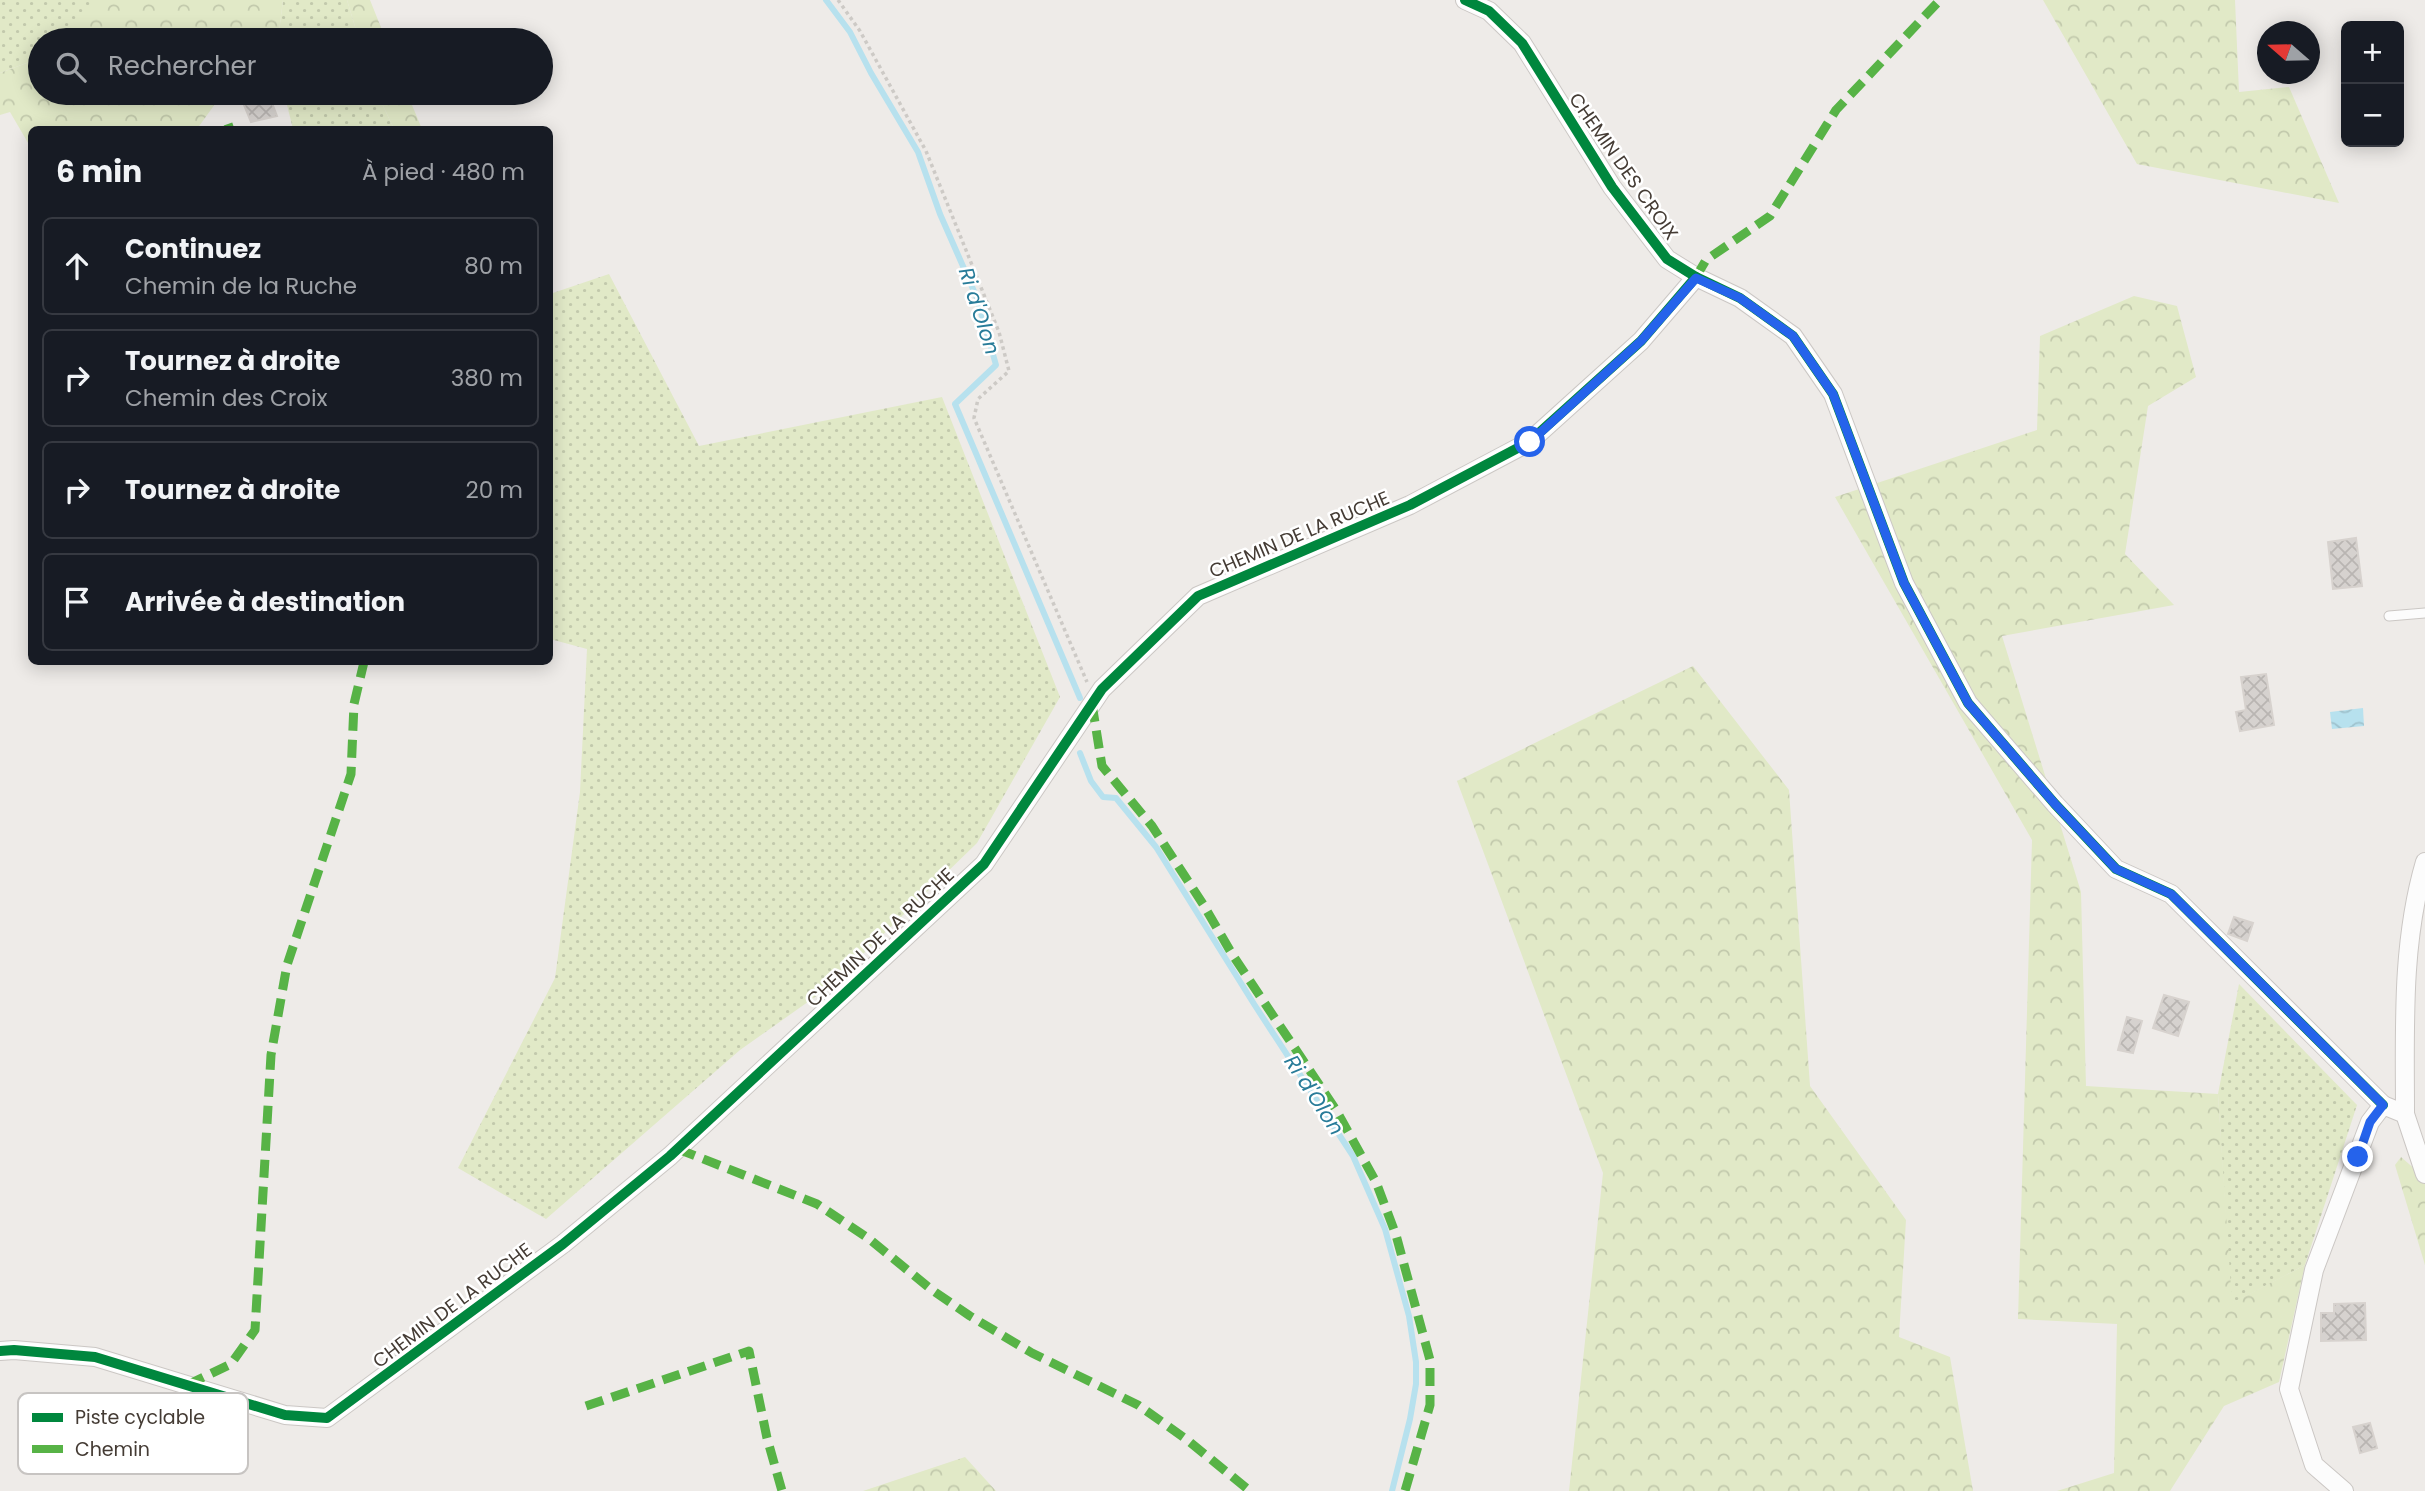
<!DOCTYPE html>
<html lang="fr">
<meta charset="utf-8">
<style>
body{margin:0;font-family:Poppins,sans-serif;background:#242831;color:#f1f3f6}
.controls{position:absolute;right:21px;top:21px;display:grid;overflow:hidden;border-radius:10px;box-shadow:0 4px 18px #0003}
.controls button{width:63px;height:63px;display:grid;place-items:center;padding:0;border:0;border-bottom:2px solid #363941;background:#171b24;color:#f1f3f6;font:35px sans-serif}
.compass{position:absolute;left:2257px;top:21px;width:63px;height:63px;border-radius:50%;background:#171b24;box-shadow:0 4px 18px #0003;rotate:290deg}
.stop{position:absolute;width:21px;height:21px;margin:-16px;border:5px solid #2563eb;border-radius:50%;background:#fff}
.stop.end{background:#2563eb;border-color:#fff;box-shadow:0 2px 7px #0008}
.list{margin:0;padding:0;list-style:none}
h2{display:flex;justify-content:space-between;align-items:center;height:91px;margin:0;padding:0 28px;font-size:30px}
h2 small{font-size:23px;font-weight:400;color:#9ea1a6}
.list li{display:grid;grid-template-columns:46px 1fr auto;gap:21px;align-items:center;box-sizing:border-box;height:98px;margin:0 14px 14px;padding:0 14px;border:2px solid #363941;border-radius:10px}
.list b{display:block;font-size:26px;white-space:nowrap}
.list p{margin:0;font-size:23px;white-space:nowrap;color:#9ea1a6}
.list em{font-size:23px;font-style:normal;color:#9ea1a6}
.icon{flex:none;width:38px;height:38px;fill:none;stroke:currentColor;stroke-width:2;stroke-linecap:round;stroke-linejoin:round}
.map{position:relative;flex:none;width:2425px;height:1491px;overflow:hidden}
.search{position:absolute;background:#171b24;box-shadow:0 4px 18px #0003;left:28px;top:28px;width:525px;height:77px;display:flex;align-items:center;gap:18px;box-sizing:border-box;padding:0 24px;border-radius:38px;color:#9ea1a6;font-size:26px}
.panel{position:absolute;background:#171b24;box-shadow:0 4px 18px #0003;left:28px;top:126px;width:525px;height:539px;border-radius:10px}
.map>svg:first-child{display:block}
.grass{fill:url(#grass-dots)}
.forest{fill:url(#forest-crowns)}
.water{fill:url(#water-waves)}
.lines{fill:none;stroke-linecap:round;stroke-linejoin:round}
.stream{stroke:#b7e1ee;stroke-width:6}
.building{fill:url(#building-cross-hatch);stroke:#d7d2ce;stroke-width:2}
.lane-casing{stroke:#cbc7c4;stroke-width:11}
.street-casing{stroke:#cbc7c4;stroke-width:20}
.path{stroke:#cdcac6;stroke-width:3.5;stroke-dasharray:3.5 3.5;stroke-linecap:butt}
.lane{stroke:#fcfcfc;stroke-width:9}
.street{stroke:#fcfcfc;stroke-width:18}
.quiet{stroke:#57b346;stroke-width:9;stroke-dasharray:18 9;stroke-linecap:butt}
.cycleway-casing{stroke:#fff;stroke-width:15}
.cycleway{stroke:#00873e;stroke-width:10}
.route{stroke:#2563eb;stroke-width:9}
.labels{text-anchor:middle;stroke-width:5;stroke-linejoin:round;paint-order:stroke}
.street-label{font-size:19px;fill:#443b34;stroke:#fff}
.water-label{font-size:21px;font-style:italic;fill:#287c99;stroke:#fff}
.key{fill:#fff;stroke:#c7c4c2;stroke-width:2}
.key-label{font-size:19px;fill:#443b34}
</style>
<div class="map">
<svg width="2425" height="1491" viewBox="0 0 2425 1491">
<defs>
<pattern id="grass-dots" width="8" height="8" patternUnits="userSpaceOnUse" patternTransform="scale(1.75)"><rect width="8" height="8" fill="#e1e9c7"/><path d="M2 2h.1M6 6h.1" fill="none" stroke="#c2c9ac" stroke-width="1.8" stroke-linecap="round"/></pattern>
<pattern id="forest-crowns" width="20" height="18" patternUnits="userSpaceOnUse" patternTransform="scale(1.75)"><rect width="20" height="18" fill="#e1e9c7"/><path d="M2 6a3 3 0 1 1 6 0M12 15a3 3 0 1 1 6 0" fill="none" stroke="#c2c9ac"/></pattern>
<pattern id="water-waves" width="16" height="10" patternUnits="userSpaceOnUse" patternTransform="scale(1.75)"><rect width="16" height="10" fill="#b7e1ee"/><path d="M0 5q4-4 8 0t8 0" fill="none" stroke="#9fc2cd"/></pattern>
<pattern id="building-cross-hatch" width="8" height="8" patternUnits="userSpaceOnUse" patternTransform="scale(1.75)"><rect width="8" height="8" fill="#d6d2cf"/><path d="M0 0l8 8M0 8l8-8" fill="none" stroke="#b9b5b2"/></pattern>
</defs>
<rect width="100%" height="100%" fill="#eeebe8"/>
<g class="grass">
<polygon points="0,0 105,0 61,40 40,40 40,58 0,73"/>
<polygon points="283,0 347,0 359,40 278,40"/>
<polygon points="284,93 377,93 394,129 293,129"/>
<polygon points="609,274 699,446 942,397 1060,697 977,843 829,987 740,1050 546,1219 458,1168 555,978 580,792 587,649 550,639 550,294"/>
<polygon points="2239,984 2357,1105 2305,1265 2231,1304 2218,1094"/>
</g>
<g class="forest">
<polygon points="95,0 283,0 278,40 58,40"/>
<polygon points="347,0 370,0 386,40 359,40"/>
<polygon points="2043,0 2235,0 2239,92 2289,87 2339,203 2137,164"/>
<polygon points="40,58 40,93 223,93 197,129 32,130 31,148 10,112 0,115 0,73"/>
<polygon points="377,93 407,93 422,129 394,129"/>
<polygon points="2134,296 2177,306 2196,377 2148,406 2125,554 2174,605 2002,636 2081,892 2086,1086 2218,1094 2232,1303 2305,1265 2279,1382 2224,1406 2170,1491 2057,1491 2114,1473 2117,1324 2018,1319 2032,840 1835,497 2037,430 2040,336"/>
<polygon points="1693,666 1789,790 1810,1086 1906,1220 1899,1337 1950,1357 1973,1491 1569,1491 1603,1173 1457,781"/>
<polygon points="2401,1157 2425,1178 2425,1265 2395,1165"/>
<polygon points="965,1457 996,1491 863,1491"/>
</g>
<polygon class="water" points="2363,708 2364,726 2332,729 2330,712"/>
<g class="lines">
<g class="stream">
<polyline points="826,0 850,32 871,73 918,152 940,214 977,298 996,365 955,404 1080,698"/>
<polyline points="1080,753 1091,781 1103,797 1116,798 1156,847 1254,1004 1353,1156 1385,1229 1409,1316 1416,1362 1416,1384 1410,1419 1392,1491"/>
</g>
</g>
<g class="building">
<polygon points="269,95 277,116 251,122 242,100"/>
<polygon points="2356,538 2362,586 2333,589 2328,542"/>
<polygon points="2266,674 2274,725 2240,731 2236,712 2246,710 2241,677"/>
<polygon points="2234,917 2253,923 2247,941 2228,934"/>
<polygon points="2164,995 2189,1002 2178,1036 2153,1028"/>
<polygon points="2127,1017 2142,1021 2133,1053 2118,1050"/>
<polygon points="2365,1303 2366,1340 2321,1341 2321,1313 2334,1313 2334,1304"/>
<polygon points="2370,1423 2377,1448 2360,1453 2353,1427"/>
</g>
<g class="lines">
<g class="lane-casing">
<polyline id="lane" points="2389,616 2425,613"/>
</g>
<g class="street-casing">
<g id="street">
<polyline points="1465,0 1489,11 1522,43 1612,187 1667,259 1696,277 1740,298 1793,336 1833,394 1904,583 1968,703 2055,804 2116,869 2171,894 2383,1105"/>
<path d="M2405,1114C2405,1029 2401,944 2425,862"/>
<polyline points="0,1351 14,1350 95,1357 285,1415 327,1418 563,1244 670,1156 984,864 1102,689 1198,596 1410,505 1529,442 1641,341 1696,277"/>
<polyline points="2344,1491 2314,1465 2289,1389 2314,1270 2370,1122 2383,1105 2405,1114 2425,1174"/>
</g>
</g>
<polyline class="path" points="838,0 860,31 926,151 999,332 1009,371 978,399 974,418 1087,682"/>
<use href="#lane" class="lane"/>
<use href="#street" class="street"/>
<g class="quiet">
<polyline points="228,124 230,130"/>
<polyline points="1696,277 1706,260 1770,216 1836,110 1940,0"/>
<polyline points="1092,704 1102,766 1152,826 1203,904 1232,954 1336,1110 1376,1182 1396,1235 1430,1360 1430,1405 1405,1491"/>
<polyline points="678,1149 817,1204 868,1238 932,1290 970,1316 1032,1353 1138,1405 1186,1439 1250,1491"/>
<polyline points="187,1385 231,1364 255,1330 271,1055 287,965 351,774 354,704 364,662"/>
<polyline points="586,1406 749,1351 767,1438 782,1491"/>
</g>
<g class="cycleway-casing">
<g id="cycleway">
<polyline points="1465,0 1489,11 1522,43 1612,187 1667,259 1696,277 1740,298 1793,336 1833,394 1904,583 1968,703 2055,804 2116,869 2171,894 2383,1105"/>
<polyline points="0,1351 14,1350 95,1357 285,1415 327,1418 563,1244 670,1156 984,864 1102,689 1198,596 1410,505 1529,442 1641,341 1696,277"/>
</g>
</g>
<use href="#cycleway" class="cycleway"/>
</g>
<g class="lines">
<polyline class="route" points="1530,442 1641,341 1696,278 1740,298 1793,336 1833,394 1904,583 1968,703 2055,804 2116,869 2171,894 2383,1105 2370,1122 2358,1157"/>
</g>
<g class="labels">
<g class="street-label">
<text transform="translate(1624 166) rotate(55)" y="7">CHEMIN DES CROIX</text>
<text transform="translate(1299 534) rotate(-23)" y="7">CHEMIN DE LA RUCHE</text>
<text transform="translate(880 937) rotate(-43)" y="7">CHEMIN DE LA RUCHE</text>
<text transform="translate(452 1305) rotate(-37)" y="7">CHEMIN DE LA RUCHE</text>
</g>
<g class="water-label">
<text transform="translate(979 311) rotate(72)" y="7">Ri d'Olon</text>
<text transform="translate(1314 1095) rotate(57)" y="7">Ri d'Olon</text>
</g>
</g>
<rect x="18" y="1393" width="230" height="81" rx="10" class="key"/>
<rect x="32" y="1413" width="31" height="9" fill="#00873e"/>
<rect x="32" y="1445" width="31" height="8" fill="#57b346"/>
<g class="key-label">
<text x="75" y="1424">Piste cyclable</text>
<text x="75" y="1456">Chemin</text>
</g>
</svg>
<div class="controls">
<button>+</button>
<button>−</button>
</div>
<svg class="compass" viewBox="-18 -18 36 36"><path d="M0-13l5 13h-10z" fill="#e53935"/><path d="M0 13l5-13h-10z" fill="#9ea1a6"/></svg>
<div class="stop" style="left:1530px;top:442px"></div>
<div class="stop end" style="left:2358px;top:1157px"></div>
<div class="search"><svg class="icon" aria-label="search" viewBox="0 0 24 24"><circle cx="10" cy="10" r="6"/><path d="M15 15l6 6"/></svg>Rechercher</div>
<section class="panel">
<h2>6 min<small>À pied · 480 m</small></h2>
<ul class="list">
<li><svg class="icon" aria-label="ahead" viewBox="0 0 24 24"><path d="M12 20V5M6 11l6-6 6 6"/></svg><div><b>Continuez</b><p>Chemin de la Ruche</p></div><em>80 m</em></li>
<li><svg class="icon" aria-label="right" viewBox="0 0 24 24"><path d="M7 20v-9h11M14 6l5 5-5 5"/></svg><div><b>Tournez à droite</b><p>Chemin des Croix</p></div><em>380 m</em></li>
<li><svg class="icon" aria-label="right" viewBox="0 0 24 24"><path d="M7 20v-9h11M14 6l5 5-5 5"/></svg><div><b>Tournez à droite</b></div><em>20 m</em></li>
<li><svg class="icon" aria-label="arrive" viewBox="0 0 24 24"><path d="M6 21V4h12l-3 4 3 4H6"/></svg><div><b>Arrivée à destination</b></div></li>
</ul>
</section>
</div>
